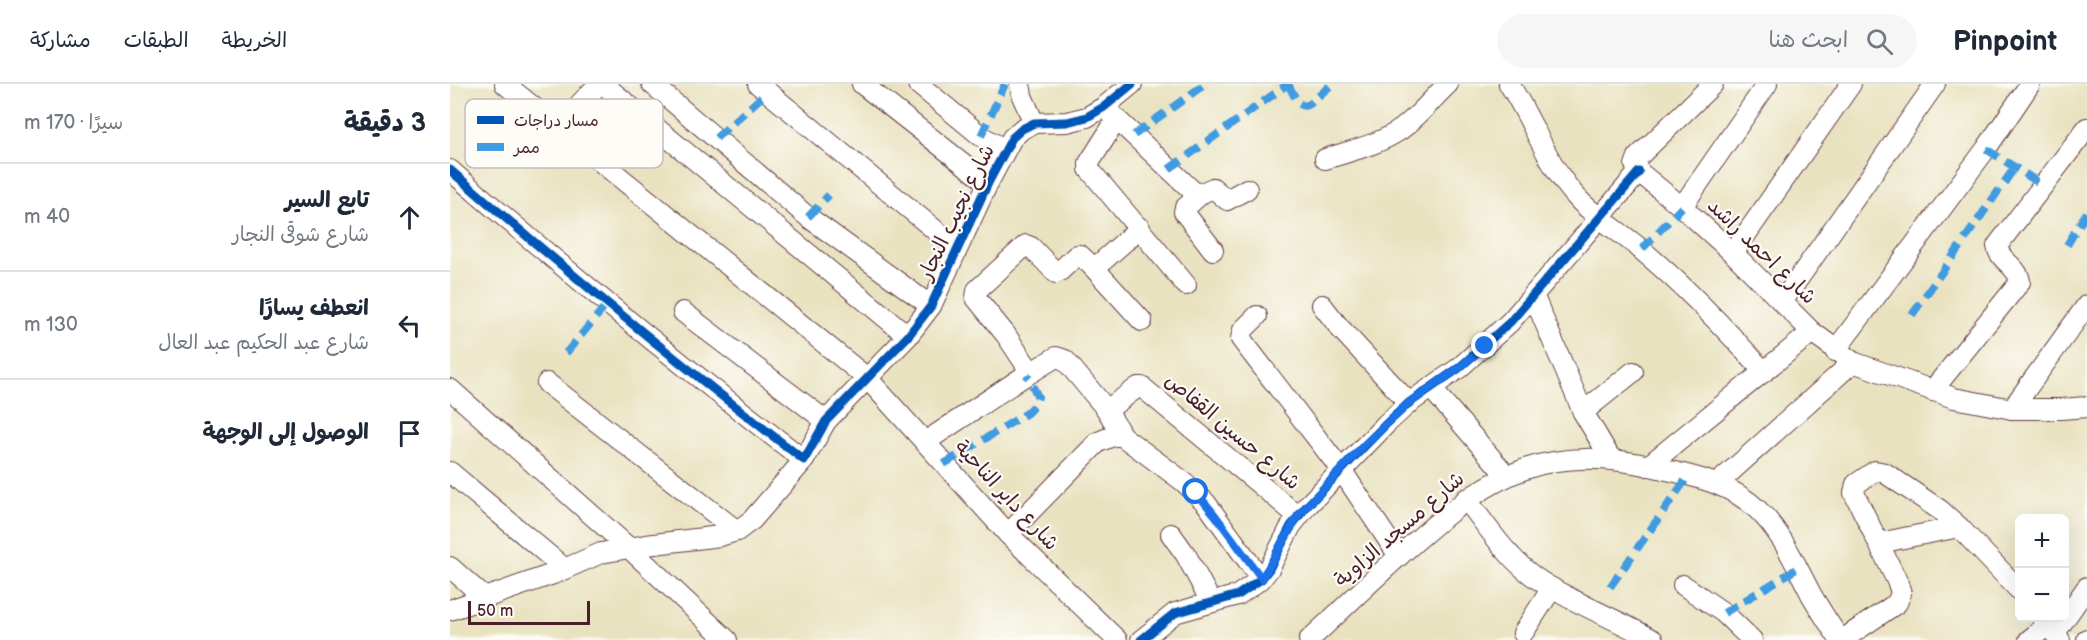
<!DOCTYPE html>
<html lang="ar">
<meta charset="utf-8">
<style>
body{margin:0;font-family:"Balsamiq Sans","Playpen Sans Arabic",sans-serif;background:#f6f6f7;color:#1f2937;direction:rtl}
.controls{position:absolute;right:18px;bottom:18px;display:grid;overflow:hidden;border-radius:9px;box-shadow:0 6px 24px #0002}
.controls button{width:54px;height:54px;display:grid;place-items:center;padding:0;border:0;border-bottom:2px solid #e0e1e3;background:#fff;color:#1f2937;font:30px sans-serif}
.scale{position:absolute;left:18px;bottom:15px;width:122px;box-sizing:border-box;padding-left:6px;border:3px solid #4a1f2b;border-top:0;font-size:16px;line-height:21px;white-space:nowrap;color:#4a1f2b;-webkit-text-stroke:4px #fdfcf7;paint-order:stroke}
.stop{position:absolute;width:18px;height:18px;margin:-14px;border:4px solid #1a73e8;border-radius:50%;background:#fff}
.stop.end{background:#1a73e8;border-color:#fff;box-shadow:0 2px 6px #0008}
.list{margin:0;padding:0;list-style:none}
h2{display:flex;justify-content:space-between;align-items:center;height:78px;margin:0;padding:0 24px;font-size:26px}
h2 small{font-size:20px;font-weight:400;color:#747a83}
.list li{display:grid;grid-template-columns:39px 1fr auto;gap:18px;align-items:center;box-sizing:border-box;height:108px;padding:0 24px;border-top:2px solid #e0e1e3}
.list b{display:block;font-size:22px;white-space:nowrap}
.list p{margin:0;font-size:20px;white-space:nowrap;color:#747a83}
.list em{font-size:20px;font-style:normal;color:#747a83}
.icon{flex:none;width:33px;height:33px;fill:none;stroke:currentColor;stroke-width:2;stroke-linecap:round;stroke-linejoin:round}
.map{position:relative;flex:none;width:1637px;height:556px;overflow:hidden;direction:ltr}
header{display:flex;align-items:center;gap:36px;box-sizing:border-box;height:84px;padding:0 30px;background:#fff;border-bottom:2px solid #e0e1e3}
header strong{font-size:28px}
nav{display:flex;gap:33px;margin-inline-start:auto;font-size:21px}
.search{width:420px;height:54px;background:#f6f6f7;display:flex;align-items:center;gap:15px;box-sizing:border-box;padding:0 21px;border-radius:33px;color:#747a83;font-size:22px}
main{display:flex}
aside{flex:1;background:#fff}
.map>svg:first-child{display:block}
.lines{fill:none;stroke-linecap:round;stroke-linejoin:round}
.minor-casing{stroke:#623c41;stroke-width:22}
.minor{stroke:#fff;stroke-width:20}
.quiet{stroke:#409be1;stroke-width:8;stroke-dasharray:15 8;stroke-linecap:butt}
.cycleway-casing{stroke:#fdfcf7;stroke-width:13}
.cycleway{stroke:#0057b8;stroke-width:9}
.route{stroke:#1a73e8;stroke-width:8}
.labels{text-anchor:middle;stroke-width:4.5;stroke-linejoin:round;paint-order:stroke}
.street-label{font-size:21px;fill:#4a1f2b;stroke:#fdfcf7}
.key{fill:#fdfcf7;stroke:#c7baba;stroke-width:1.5}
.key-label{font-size:16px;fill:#4a1f2b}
</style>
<header>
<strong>Pinpoint</strong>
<div class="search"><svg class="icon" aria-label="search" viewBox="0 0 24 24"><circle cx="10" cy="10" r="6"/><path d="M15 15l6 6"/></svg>ابحث هنا</div>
<nav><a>الخريطة</a><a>الطبقات</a><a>مشاركة</a></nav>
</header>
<main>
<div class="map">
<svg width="1637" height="556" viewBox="0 0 1637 556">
<rect width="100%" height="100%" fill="#fdfcf7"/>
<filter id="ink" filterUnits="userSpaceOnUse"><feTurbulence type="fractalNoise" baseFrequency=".0167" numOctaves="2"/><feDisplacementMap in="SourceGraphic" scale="12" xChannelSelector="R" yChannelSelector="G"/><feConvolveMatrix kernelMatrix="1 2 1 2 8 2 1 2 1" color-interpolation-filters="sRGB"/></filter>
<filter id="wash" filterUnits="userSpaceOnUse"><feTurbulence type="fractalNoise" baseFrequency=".008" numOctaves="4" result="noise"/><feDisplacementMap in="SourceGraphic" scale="24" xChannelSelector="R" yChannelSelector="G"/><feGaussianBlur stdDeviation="1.35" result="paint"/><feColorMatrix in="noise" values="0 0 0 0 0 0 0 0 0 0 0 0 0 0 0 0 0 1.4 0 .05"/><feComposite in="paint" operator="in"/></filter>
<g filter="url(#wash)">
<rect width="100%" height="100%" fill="#e9e2c0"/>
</g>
<g filter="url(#ink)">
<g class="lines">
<g class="minor-casing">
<g id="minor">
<polyline points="55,0 417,294 558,450 667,556"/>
<polyline points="153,0 458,252"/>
<polyline points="202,0 358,133 481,222"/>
<polyline points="308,0 507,164"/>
<polyline points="412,0 538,99"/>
<polyline points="468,0 531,52 555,66"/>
<polyline points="570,0 572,12 584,39"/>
<path d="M1059,0C1084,38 1098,84 1130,117C1149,136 1174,150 1194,168C1238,205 1276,245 1314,288"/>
<polyline points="1263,0 1188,73 1185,81 1189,88 1232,123 1283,169 1362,248 1403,278 1504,314 1562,325 1611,325 1637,323"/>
<polyline points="657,26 747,111 763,104 777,116 797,105"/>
<polyline points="667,35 639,79 639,85 736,201"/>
<polyline points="107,44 149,0"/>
<path d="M875,75C900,67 928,61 950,46C968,33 982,15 998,0"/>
<path d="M0,86C115,186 233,283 354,376L376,337L458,252L481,222L538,99L562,54L572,45L584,39L617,38L637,33L654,23L682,0"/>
<polyline points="752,109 735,124 734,128 763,166"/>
<polyline points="1232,123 1317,0"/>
<polyline points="1283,169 1401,0"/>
<polyline points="643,183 692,237"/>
<polyline points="1084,213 1133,328 1161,375"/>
<polyline points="1332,218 1485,0"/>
<polyline points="872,221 889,243 959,319"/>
<polyline points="233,228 376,337"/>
<polyline points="807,232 793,246 791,255 892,387 949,472"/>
<polyline points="1385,267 1536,65 1580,0"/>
<polyline points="577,291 606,273 615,276 657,326 672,352 734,398 756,419 811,495"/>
<polyline points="97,299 287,447"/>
<polyline points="981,304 1056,391"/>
<polyline points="0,305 179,464 277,556"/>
<path d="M1482,307L1570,198C1569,183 1549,177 1547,162L1637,44"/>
<polyline points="1562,325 1637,221"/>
<polyline points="657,326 688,303 692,303 848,432"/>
<polyline points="1133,328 1183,288"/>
<polyline points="475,358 579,289 578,284 556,251 526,214 527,206 576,161 581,163 606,189 610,187 627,171 630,171 643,183 646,183 690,144"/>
<polyline points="1198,382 1362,248"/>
<polyline points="0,388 115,485"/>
<polyline points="1268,399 1403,278"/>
<path d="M1016,415C1037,442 1056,472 1083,492C1118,517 1165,534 1203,556"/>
<polyline points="558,450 648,358 663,352 672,352"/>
<polyline points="721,450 736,471 761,518"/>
<polyline points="1429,459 1509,443"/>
<polyline points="0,483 36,515"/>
<polyline points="1233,501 1274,529 1302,556"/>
<polyline points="0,526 103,490 151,469 196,461 270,452 287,447 302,436 354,376"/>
<polyline points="1592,534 1610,556"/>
<polyline points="1073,549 1102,504"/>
<polyline points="1605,549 1637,503"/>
<polyline points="691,556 725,529 788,511 811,495 819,485 841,442 856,423 936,340 959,319 1009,284 1060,238 1189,88"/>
<path d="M859,556C895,523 929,489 966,457C1046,386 1100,359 1209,384C1245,393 1280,399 1308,426C1333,450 1345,480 1361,510C1370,526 1380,541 1390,556"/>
<polyline points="1392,556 1447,519 1451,509 1448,499 1404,409 1406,400 1425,387 1435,389 1490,426 1509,443 1570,507"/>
<polyline points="1579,556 1598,541"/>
<polyline points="1637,556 1637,555"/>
</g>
</g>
<use href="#minor" class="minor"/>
<g class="quiet">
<polyline points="838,0 848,19 854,22 860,20 882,0"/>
<polyline points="684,51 755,0"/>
<polyline points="531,52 555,0"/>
<polyline points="266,54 317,8"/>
<polyline points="1536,65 1594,102"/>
<polyline points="719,85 838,0"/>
<polyline points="358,133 379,111"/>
<polyline points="1617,161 1637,128"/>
<polyline points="1192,165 1232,123"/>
<polyline points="1462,231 1565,83"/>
<polyline points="116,269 158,219"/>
<polyline points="494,380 577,329 584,322 588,313 577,291"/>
<polyline points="1160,503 1239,391"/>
<polyline points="1274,529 1348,484"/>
</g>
<g class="cycleway-casing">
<g id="cycleway">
<path d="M0,86C115,186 233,283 354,376L376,337L458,252L481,222L538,99L562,54L572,45L584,39L617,38L637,33L654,23L682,0"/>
<polyline points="691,556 725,529 788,511 811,495 819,485 841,442 856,423 936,340 959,319 1009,284 1060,238 1189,88"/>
</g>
</g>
<use href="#cycleway" class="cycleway"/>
</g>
</g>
<g class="lines" filter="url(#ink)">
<polyline class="route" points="746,408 765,431 812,495 848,432 913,362 959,319 1009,284 1035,262"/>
</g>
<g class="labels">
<g class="street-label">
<text transform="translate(506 128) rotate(-64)" y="7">شارع نجيب النجار</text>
<text transform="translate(1312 167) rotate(44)" y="7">شارع احمد راشد</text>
<text transform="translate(783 347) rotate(40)" y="7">شارع حسين القفاص</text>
<text transform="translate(557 411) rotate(47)" y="7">شارع داير الناحية</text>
<text transform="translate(949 445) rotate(-41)" y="7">شارع مسجد الزاوية</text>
</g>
</g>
<rect x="15" y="15" width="198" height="69" rx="9" class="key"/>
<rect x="27" y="32" width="27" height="8" fill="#0057b8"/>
<rect x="27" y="59" width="27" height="8" fill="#409be1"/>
<g class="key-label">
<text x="64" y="42">مسار دراجات</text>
<text x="64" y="69">ممر</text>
</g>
</svg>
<div class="controls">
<button>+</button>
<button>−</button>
</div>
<div class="scale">50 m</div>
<div class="stop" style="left:746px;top:408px"></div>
<div class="stop end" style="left:1035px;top:262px"></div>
</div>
<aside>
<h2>3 دقيقة<small>سيرًا · 170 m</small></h2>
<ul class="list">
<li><svg class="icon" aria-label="ahead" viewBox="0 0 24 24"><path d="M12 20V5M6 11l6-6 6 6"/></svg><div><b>تابع السير</b><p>شارع شوقى النجار</p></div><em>40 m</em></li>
<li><svg class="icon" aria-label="left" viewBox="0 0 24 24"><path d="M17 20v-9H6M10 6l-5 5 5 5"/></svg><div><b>انعطف يسارًا</b><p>شارع عبد الحكيم عبد العال</p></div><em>130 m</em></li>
<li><svg class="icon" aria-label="arrive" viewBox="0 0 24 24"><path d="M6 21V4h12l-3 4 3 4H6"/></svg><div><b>الوصول إلى الوجهة</b></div></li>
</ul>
</aside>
</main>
